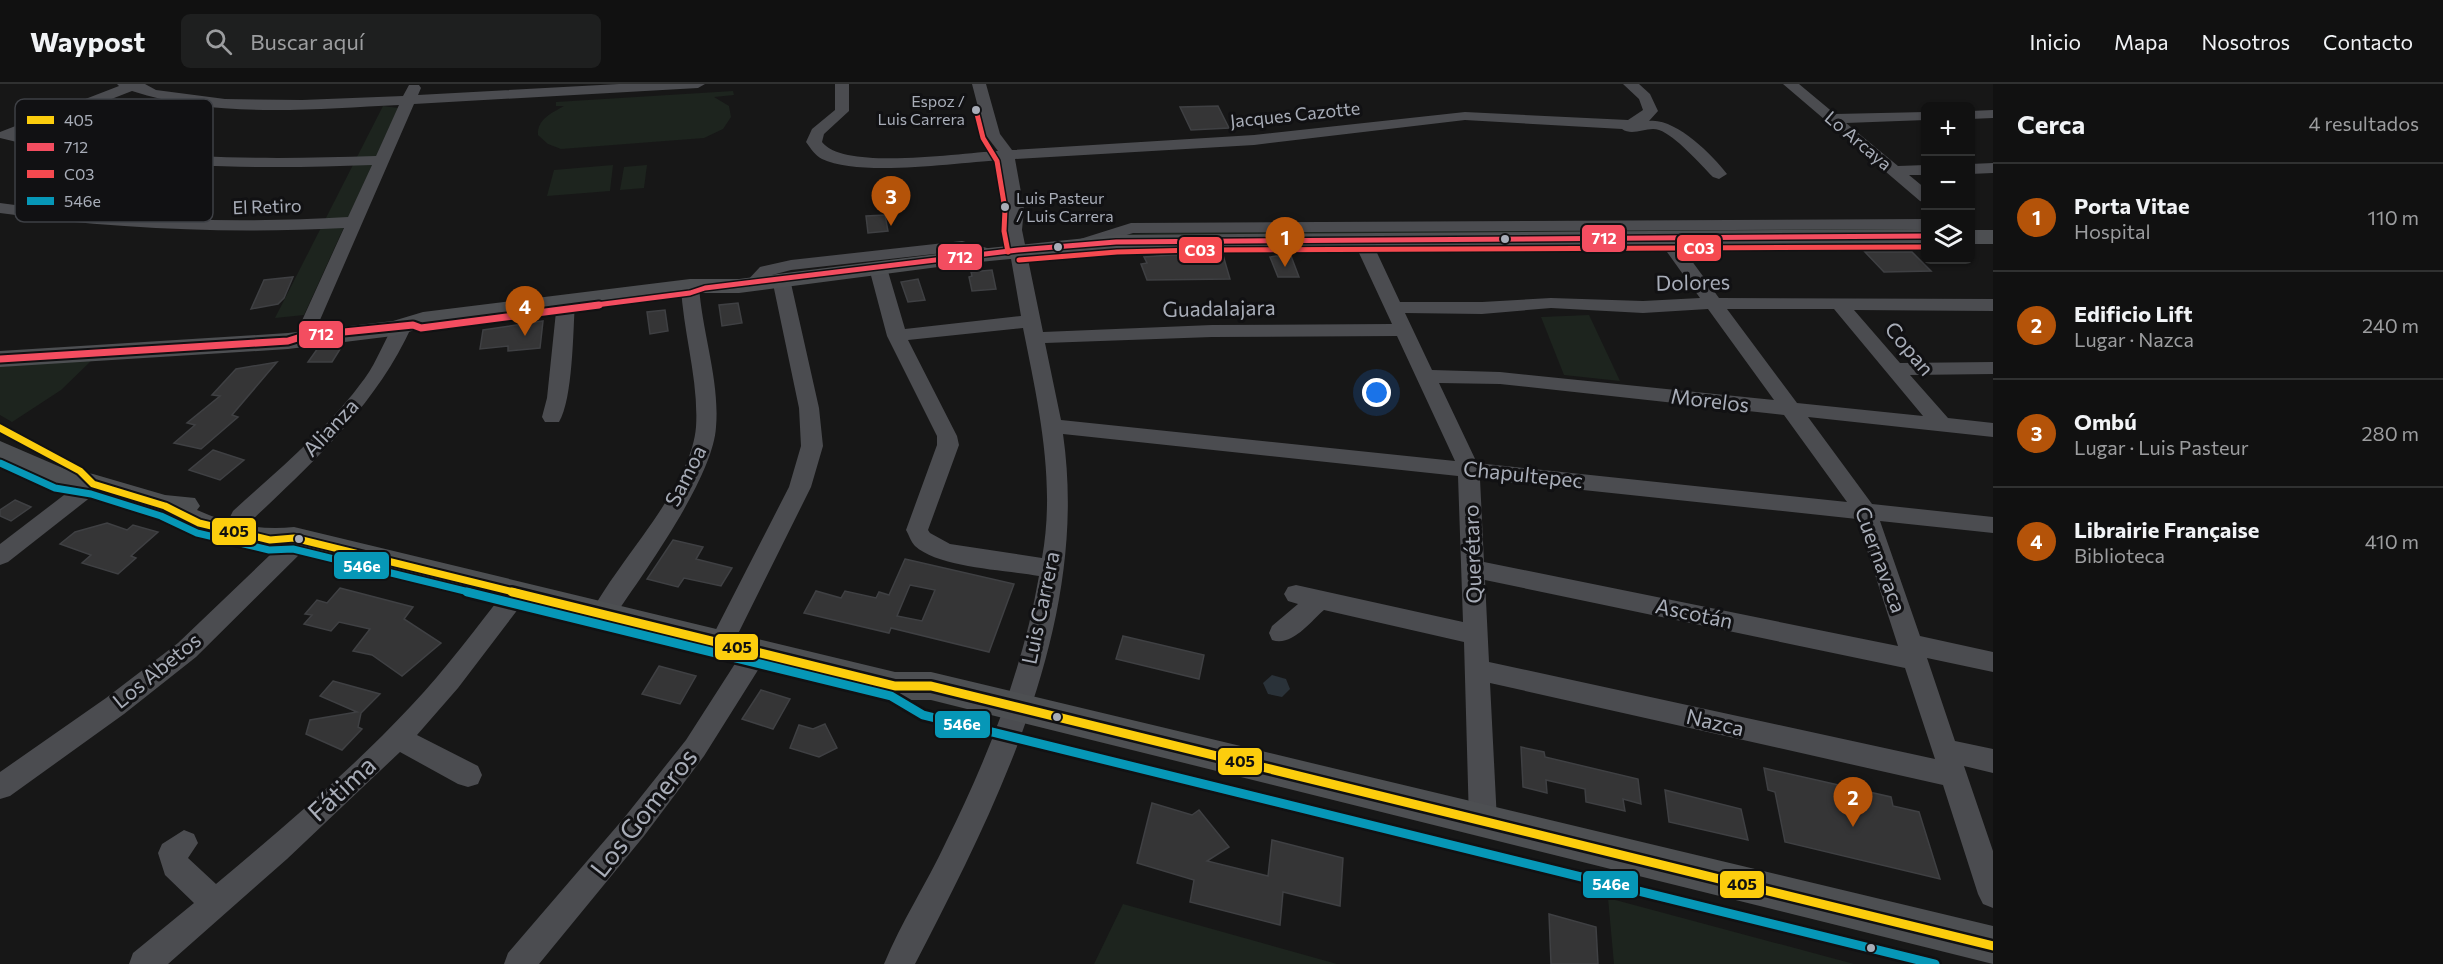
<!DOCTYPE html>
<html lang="es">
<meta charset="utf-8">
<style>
body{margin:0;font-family:Commissioner,sans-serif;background:#1e1f1f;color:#f1f3f6}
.controls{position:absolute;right:18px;top:18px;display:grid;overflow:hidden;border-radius:9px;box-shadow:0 2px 4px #0004}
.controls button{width:54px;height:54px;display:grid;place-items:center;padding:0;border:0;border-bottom:2px solid #303131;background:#111;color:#f1f3f6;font:30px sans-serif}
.you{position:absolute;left:1377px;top:309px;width:21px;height:21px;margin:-15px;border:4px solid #fff;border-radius:50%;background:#1a73e8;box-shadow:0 0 0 9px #1a73e833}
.badge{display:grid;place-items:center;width:39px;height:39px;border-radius:50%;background:#b45309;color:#fff;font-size:20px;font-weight:700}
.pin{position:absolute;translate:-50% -50px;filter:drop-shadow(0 2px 3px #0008)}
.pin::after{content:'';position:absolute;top:32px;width:21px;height:18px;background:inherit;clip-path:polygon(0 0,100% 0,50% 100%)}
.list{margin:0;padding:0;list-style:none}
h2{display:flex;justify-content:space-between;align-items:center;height:78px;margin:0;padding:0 24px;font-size:26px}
h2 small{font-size:20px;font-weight:400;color:#9c9d9f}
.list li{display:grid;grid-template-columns:39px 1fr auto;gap:18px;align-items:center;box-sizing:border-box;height:108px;padding:0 24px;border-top:2px solid #303131}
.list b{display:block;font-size:22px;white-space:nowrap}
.list p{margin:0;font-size:20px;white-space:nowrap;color:#9c9d9f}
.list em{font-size:20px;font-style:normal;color:#9c9d9f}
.icon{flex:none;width:33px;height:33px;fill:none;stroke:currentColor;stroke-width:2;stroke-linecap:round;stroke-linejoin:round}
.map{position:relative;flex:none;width:1993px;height:880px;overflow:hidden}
header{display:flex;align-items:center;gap:36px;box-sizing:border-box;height:84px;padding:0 30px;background:#111;border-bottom:2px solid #303131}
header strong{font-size:28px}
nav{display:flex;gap:33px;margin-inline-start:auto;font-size:21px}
.search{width:420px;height:54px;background:#1e1f1f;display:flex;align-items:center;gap:15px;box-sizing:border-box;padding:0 21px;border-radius:9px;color:#9c9d9f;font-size:22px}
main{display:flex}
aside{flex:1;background:#111}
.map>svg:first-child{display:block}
.green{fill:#1d241e}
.water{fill:#2a3239}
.building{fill:#353536;stroke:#3f4043;stroke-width:1.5;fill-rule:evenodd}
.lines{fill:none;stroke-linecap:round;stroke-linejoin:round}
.minor{fill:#4b4c50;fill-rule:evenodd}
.major{fill:#4d4f52;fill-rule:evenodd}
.bus-1-far1-casing{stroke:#111113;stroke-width:11}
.bus-1-casing{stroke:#111113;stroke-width:14}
.bus-2-far1-casing{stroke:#111113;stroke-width:8}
.bus-2-casing{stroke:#111113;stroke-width:11}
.bus-3-casing{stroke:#111113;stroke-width:8}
.bus-4-far1-casing{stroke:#111113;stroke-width:11}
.bus-4-casing{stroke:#111113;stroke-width:14}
.bus-1-far1{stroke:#fccd0d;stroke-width:7}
.bus-1{stroke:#fccd0d;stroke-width:9}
.bus-2-far1{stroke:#f34d60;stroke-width:5}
.bus-2{stroke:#f34d60;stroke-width:7}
.bus-3{stroke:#f5494f;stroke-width:5}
.bus-4-far1{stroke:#0697b7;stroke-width:7}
.bus-4{stroke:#0697b7;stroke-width:9}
.bus-dot{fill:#a8adb8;stroke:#111113;stroke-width:2}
.labels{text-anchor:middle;stroke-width:6;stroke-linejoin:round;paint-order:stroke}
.far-bus-label{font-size:16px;fill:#a8adb8;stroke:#111113;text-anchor:end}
.far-street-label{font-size:18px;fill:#a8adb8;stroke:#111113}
.street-label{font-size:21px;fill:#a8adb8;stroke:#111113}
.near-street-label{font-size:26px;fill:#a8adb8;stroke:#111113}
.key{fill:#111113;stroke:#3e4045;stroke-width:1.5}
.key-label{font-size:16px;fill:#a8adb8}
.line-badge{stroke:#111113;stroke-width:2}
.badge-label{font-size:16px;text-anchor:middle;font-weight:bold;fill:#fff}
.pale-badge-label{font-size:16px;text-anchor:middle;font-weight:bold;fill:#111}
</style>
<header>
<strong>Waypost</strong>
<div class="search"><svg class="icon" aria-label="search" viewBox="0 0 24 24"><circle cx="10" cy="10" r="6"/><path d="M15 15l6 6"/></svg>Buscar aquí</div>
<nav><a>Inicio</a><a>Mapa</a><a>Nosotros</a><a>Contacto</a></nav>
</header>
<main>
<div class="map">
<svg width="1993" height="880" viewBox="0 0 1993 880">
<rect width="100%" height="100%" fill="#171717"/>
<g class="green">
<path d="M733,7L734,11L714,13L729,22L731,33L723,45L704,54L561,65L548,60L538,51C537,35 552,29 564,22H556V18Z"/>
<polygon points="383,22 398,24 304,231 275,234"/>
<polygon points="613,81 610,107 547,112 554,86"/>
<polygon points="647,81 644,104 620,106 624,83"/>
<polygon points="1893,144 1903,146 1117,153 1128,150 1186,148"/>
<polygon points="1589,231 1620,297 1564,291 1541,233"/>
<polygon points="93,275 61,306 12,338 0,331 0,281"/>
<polygon points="1608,814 1854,880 1614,880"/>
<polygon points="1123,820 1337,880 1094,880"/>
</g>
<polygon class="water" points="1272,591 1286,595 1290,605 1282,613 1268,610 1263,599"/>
<g class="building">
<polygon points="1218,22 1229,44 1191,46 1180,23"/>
<polygon points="885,131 888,147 868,149 866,132"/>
<polygon points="1865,168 1912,168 1931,187 1884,188"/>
<polygon points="1172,171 1223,171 1230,195 1147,196 1141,180 1147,179 1144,173"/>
<polygon points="1276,172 1291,172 1299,193 1278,193 1270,173"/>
<polygon points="992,186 996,205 972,207 969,193 972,192 971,188"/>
<polygon points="293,193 284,214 278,220 251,225 264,196"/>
<polygon points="918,195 925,216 908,218 901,198"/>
<polygon points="738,219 742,239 722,242 719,221"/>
<polygon points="665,226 668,247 650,250 647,228"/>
<polygon points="543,237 540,264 508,267 508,262 480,265 483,246"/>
<polygon points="342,262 332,278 308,278 318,264"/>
<polygon points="277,278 232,331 238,333 201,365 174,359 195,341 187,339 220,312 212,311 236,285"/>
<polygon points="213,366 244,376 220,396 189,386"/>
<polygon points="15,416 31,423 11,437 0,432 0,426"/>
<polygon points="107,439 127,446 133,441 158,448 131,472 136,474 118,490 82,479 91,471 60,460 75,448"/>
<polygon points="673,456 703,463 696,475 732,484 721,502 684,494 678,503 647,495"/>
<path d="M905,475L1014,500L989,568L891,544L889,549L804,529L816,507L841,514L845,507L876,514L879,508L889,511ZM910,501L935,506L922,537L897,532Z"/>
<polygon points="340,504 413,523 404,535 441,559 402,592 372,571 353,567 370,545 339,538 331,547 304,540 312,531 305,530 317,516 327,519"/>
<polygon points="1123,552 1204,571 1199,595 1116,575"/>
<polygon points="659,582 696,592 680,620 642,610"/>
<polygon points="333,597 380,610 361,629 358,643 362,645 342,666 306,650 310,636 357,628 320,612"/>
<polygon points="761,606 790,615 773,645 742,635"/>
<polygon points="825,640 837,664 819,673 790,664 799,641 813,645"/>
<polygon points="1521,663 1544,668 1545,673 1638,695 1641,720 1623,715 1625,727 1586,718 1585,705 1546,696 1547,709 1523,703"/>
<polygon points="1764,684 1891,713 1893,722 1919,728 1940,795 1785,758 1775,708 1768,706"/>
<polygon points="1665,706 1741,725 1748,756 1669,738"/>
<polygon points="1152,719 1192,731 1199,726 1229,763 1207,777 1268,792 1272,756 1343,774 1340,822 1283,808 1280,841 1190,818 1194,796 1137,779"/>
<polygon points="1549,830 1596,843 1598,880 1551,880"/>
</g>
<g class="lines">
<g class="minor">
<path d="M117,0H145L156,6L225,15L302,16L403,12L409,1H419L421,4L418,11L619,0H705L698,4L414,20L313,252L304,258L295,252L344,144C228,150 114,145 0,129V119C116,136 231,140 348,133L372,81C248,86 121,84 0,54V48L119,2ZM132,7C217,35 312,25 399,21L376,72C258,76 140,76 24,49Z"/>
<path d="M835,0H849V27L824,50L822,58C844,87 960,69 998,67L985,50L972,0H986L1000,50L1012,66L1254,51L1465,28L1628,36L1643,26L1639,15L1623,0H1639L1650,10L1658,27L1649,37C1674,33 1712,70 1727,90L1719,95L1713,93C1700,80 1676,52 1659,46C1647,42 1633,53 1622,45L1465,36L1254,61L1015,75L1024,125L1022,146L1043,248L1212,241L1392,240L1353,156L1362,151L1371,156L1400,218H1482L1551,214L1643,217L1700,214L1657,154L1666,149L1672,150L1719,214L1993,215V227L1854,226L1900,279L1993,278V290L1910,291L1948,334L1993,339V353L1808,333L1872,420L1993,433V449L1880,437L1920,552L1993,568V588L1927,574L1955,657L1993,665V689L1964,682L1993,767V824L1983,820L1978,810L1943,701L1490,599L1497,737L1493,746L1483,750L1473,746L1469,737L1464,558L1324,526C1310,538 1292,563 1272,556L1269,549L1272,542L1298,520L1288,517L1284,510L1288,503L1296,501L1463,538L1458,392L1063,350C1090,537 999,718 915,880H884C901,838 927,799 946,758C988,673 1023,585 1039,492C1007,486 939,484 915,462C911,458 909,451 906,446L937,361V352L887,252L869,184L878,179L887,184L905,245L1021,232L1006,146L1008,125L1000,76C956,79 859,93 822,75C815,71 811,65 806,58L812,45L835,26ZM1551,224L1643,229L1708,225L1774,316L1500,288L1432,286L1405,229L1482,230ZM1727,225H1834L1923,332L1797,319ZM1023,244C1038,319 1056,397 1042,474L950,460L930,449L928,446L959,361L957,352L908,256ZM1397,252L1455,377L1061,336L1045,259L1212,253ZM1439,299L1500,300L1784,331L1847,418L1477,379ZM1480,395L1857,435L1898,562L1484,478ZM1485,496L1905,584L1935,675L1489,578Z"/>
<polygon points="1783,0 1799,0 1835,30 1926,28 1926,36 1846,39 1898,82 1926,81 1926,91 1909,91 1926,105 1926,119 1920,117"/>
<polygon points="1993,26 1993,34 1970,35 1970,27"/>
<polygon points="1993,79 1993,89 1970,90 1970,80"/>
<polygon points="1926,135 1926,145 1133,149 1083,165 1074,160 1077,156 1131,139"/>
<polygon points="962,157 994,166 997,170 988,175 961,167 791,186 772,191 760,203 754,204 745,199 760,183 791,176"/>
<polygon points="781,190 790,195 819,324 823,362 811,403 730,566 721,569 712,566 709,559 789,403 801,362 799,324 772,195"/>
<path d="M690,197L699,202C702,248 720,297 716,343C713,395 642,491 612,536L603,539L594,536L591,529C619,475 691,404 696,343C699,297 683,248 681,202Z"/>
<path d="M566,213L575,218C573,247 573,315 559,338H545L542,333L547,314L557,218Z"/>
<path d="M403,236L412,242C375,323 312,379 249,439L241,441L233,439L230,433L233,427C279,385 328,345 365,294C378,276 384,256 396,238Z"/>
<polygon points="93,392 101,395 104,400 101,405 8,478 0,481 0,460 85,395"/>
<polygon points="301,447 309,449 312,455 309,461 196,573 124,630 10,712 0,715 0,688 106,614 178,559 293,449"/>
<path d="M517,500L525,502L529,509L525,516L458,604L417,651L478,682L482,691L478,700L468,703L458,700L400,668L287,775L168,880H129L133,869L194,819L165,791L158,769L162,760L184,746L194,750L198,759L188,774L216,800C283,744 351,686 411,622C446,585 477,543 509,502Z"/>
<polygon points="756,558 765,561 768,568 765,575 704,672 644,752 539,880 504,880 508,869 624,734 686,656 747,561"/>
</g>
<g class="major">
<polygon points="1926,145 1926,159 1116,165 969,179 739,209 690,209 427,243 393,252 288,265 0,283 0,267 288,249 393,237 423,228 690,195 739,195 969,166 1116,151"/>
<rect x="1970" y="146" width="23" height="14"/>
<path d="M0,357L65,385L93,390L165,411L195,414L200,422L197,426C228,440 261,447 294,443L895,588H931L1993,842V880L931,616H895L294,465L264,467L228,460L182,444L155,430L92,410L49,401L0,378Z"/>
</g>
<g class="bus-1-far1-casing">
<polyline id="bus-1-far1" points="0,344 80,387 93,400 165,422 199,439 270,456 294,454 518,509"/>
</g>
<g class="bus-1-casing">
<polyline id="bus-1" points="512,508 895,602 931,602 1993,862"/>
</g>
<g class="bus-2-far1-casing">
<polyline id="bus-2-far1" points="588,222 690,209 705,204 1018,166 1116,158 1926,152"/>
</g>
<g class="bus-2-casing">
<polyline id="bus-2" points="0,275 288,257 304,252 413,241 421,244 599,221"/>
</g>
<g class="bus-3-casing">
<g id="bus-3">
<polyline points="976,26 983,54 997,77 1005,125 1004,147 1008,168"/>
<polyline points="1019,176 1117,168 1198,166 1926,163"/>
</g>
</g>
<g class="bus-4-far1-casing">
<polyline id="bus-4-far1" points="0,379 55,404 91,410 161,432 197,449 269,466 293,465 473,509"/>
</g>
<g class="bus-4-casing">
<polyline id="bus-4" points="467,508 891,612 923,631 1935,880"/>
</g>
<use href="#bus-1-far1" class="bus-1-far1"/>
<use href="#bus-1" class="bus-1"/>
<use href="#bus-2-far1" class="bus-2-far1"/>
<use href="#bus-2" class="bus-2"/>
<use href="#bus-3" class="bus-3"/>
<use href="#bus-4-far1" class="bus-4-far1"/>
<use href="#bus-4" class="bus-4"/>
</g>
<g class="bus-dot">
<circle cx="976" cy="26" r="5"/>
<circle cx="1005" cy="123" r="5"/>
<circle cx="1505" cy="155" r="5"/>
<circle cx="1058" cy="163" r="5"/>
<circle cx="299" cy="455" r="5"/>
<circle cx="1057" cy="633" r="5"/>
<circle cx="1871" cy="864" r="5"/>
</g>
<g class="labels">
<g class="far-bus-label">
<text x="965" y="23">Espoz /<tspan x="965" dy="18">Luis Carrera</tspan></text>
<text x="1016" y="120" text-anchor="start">Luis Pasteur<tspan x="1016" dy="18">/ Luis Carrera</tspan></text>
</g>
<g class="far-street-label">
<text transform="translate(1295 31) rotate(-6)" y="6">Jacques Cazotte</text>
<text transform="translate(1858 57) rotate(40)" y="6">Lo Arcaya</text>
<text transform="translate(267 123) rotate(-2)" y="6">El Retiro</text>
</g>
<g class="street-label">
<text transform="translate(1693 199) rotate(-1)" y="7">Dolores</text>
<text transform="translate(1219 225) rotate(-1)" y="7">Guadalajara</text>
<text transform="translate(1909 265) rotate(50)" y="7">Copan</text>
<text transform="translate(1710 317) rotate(7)" y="7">Morelos</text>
<text transform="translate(331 344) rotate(-47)" y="7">Alianza</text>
<text transform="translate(1523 391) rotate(6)" y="7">Chapultepec</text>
<text transform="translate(686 392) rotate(-63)" y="7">Samoa</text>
<text transform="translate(1473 470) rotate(-92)" y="7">Querétaro</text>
<text transform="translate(1880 476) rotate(70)" y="7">Cuernavaca</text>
<text transform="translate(1041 524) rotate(-78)" y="7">Luis Carrera</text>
<text transform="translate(1694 530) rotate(12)" y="7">Ascotán</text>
<text transform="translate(157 587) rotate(-39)" y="7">Los Abetos</text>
<text transform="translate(1715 639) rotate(13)" y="7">Nazca</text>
</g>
<g class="near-street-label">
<text transform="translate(342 705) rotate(-43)" y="9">Fátima</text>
<text transform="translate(644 729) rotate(-52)" y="9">Los Gomeros</text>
</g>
</g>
<rect x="15" y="15" width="198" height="123" rx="9" class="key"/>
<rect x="27" y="32" width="27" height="8" fill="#fccd0d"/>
<rect x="27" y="59" width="27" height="8" fill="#f34d60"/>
<rect x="27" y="86" width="27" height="8" fill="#f5494f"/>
<rect x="27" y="113" width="27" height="8" fill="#0697b7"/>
<g class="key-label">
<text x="64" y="42">405</text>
<text x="64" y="69">712</text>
<text x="64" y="96">C03</text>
<text x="64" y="123">546e</text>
</g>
<g class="line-badge">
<rect x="1581" y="140" width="45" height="29" rx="6" fill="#f34d60"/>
<rect x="1676" y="150" width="46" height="28" rx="6" fill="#f5494f"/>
<rect x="1178" y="152" width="45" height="28" rx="6" fill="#f5494f"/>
<rect x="937" y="159" width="46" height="28" rx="6" fill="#f34d60"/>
<rect x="298" y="236" width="46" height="29" rx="6" fill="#f34d60"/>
<rect x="211" y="433" width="46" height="29" rx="6" fill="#fccd0d"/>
<rect x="333" y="467" width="57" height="29" rx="6" fill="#0697b7"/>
<rect x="714" y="549" width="45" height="28" rx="6" fill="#fccd0d"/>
<rect x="934" y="626" width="57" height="29" rx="6" fill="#0697b7"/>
<rect x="1217" y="663" width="46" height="29" rx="6" fill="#fccd0d"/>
<rect x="1582" y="786" width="57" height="29" rx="6" fill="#0697b7"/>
<rect x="1719" y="786" width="46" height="29" rx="6" fill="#fccd0d"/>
</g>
<g class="badge-label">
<text x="1604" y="160">712</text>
<text x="1699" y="170">C03</text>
<text x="1200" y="172">C03</text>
<text x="960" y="179">712</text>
<text x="321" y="256">712</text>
<text x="362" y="488">546e</text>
<text x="962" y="646">546e</text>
<text x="1611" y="806">546e</text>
</g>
<g class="pale-badge-label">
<text x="234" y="453">405</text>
<text x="737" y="569">405</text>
<text x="1240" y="683">405</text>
<text x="1742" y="806">405</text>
</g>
</svg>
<div class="controls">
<button>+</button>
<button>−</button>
<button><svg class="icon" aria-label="layers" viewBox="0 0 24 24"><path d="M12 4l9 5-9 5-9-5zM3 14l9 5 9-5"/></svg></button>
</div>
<div class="you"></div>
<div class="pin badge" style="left:1285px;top:183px">1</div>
<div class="pin badge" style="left:1853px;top:743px">2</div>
<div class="pin badge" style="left:891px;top:142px">3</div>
<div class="pin badge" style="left:525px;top:252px">4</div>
</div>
<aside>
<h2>Cerca<small>4 resultados</small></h2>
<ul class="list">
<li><span class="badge">1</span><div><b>Porta Vitae</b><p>Hospital</p></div><em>110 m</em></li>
<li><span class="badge">2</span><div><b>Edificio Lift</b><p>Lugar · Nazca</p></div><em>240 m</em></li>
<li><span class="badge">3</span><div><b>Ombú</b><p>Lugar · Luis Pasteur</p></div><em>280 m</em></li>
<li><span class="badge">4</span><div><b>Librairie Française</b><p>Biblioteca</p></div><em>410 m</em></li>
</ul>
</aside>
</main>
